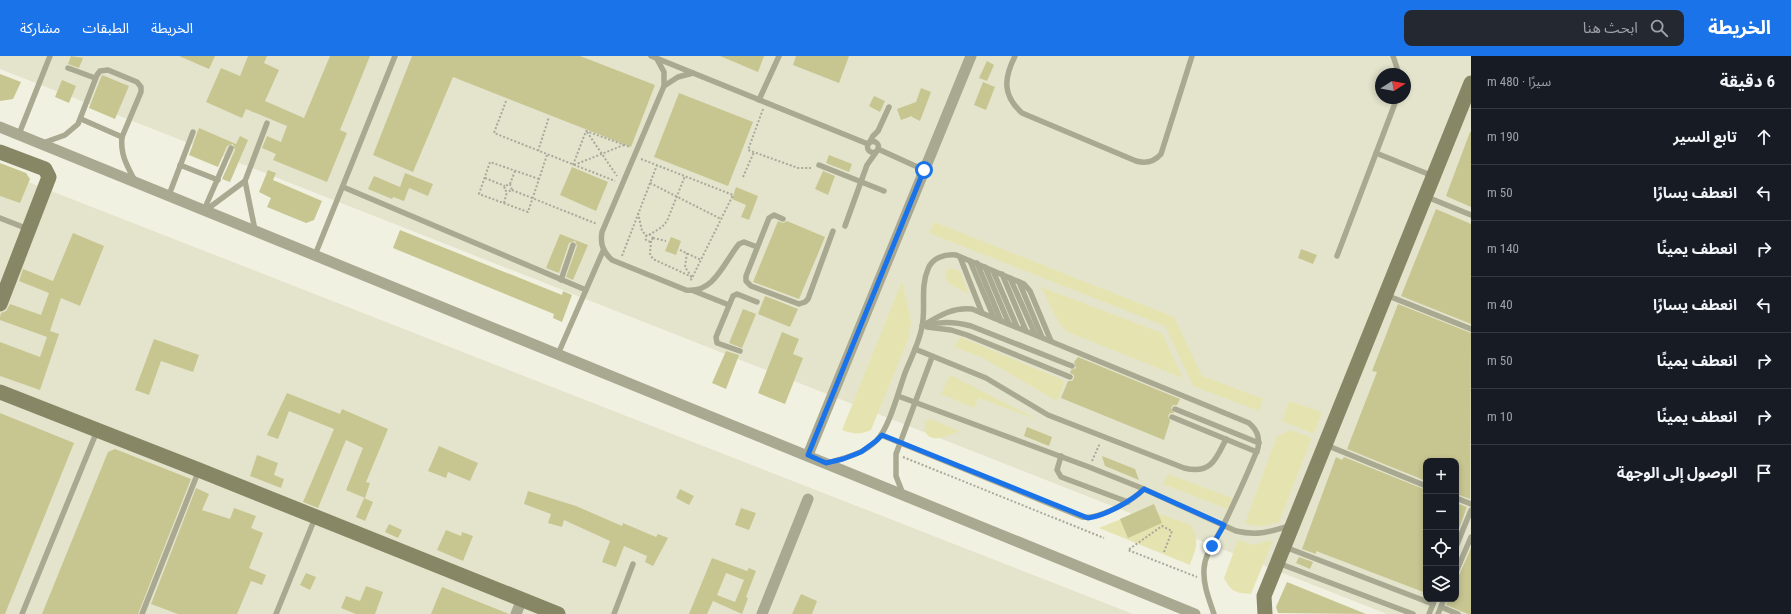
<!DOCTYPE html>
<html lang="ar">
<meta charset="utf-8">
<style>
body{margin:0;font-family:"Roboto Condensed","Noto Sans Arabic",sans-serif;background:#242831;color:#f1f3f6;direction:rtl}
.controls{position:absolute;right:12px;bottom:12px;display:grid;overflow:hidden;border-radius:8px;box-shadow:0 2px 6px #0003}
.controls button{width:36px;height:36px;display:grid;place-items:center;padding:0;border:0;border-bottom:1px solid #363941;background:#171b24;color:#f1f3f6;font:20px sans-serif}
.compass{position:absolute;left:1375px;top:12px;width:36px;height:36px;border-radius:50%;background:#171b24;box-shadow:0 2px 6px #0003;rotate:79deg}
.stop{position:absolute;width:12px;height:12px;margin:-9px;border:3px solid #1a73e8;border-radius:50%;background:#fff}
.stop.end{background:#1a73e8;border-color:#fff;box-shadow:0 1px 4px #0008}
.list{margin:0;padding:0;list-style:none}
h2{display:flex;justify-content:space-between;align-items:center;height:52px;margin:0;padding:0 16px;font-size:17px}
h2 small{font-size:13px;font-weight:400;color:#9ea1a6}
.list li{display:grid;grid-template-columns:26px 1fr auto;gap:12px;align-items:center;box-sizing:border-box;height:56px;padding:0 16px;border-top:1px solid #363941}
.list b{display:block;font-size:15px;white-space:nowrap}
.list em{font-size:13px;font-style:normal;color:#9ea1a6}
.icon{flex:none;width:22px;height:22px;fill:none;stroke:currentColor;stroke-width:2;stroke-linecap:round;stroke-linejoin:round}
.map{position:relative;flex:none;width:1471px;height:558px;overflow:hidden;direction:ltr}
header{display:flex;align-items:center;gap:24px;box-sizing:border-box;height:56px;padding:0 20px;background:#1a73e8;color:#fff}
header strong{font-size:19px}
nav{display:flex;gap:22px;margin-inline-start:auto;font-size:14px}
.search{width:280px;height:36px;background:#242831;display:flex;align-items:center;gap:10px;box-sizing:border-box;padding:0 14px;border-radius:8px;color:#9ea1a6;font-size:15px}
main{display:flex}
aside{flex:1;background:#171b24}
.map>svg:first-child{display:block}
.built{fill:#e4e4cd;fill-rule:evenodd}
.green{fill:#e5e4b1}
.building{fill:#c7c691;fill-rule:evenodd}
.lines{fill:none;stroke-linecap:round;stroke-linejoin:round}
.path{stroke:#a8a89c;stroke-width:2;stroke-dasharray:2 2;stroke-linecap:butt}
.service{stroke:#a9a992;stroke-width:5.5}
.minor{stroke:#a9a992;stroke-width:11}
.secondary{stroke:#878665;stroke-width:15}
.route{stroke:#1a73e8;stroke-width:5}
</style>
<header>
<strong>الخريطة</strong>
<div class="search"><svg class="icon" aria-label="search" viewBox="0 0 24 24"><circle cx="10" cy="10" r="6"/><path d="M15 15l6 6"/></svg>ابحث هنا</div>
<nav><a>الخريطة</a><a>الطبقات</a><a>مشاركة</a></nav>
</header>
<main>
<aside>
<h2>6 دقيقة<small>سيرًا · 480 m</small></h2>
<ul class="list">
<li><svg class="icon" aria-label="ahead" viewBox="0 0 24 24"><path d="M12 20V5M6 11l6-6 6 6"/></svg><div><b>تابع السير</b></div><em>190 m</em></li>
<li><svg class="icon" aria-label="left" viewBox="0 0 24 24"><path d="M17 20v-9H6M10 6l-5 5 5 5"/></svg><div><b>انعطف يسارًا</b></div><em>50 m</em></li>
<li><svg class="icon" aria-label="right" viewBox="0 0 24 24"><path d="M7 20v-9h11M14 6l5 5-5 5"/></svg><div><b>انعطف يمينًا</b></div><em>140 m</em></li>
<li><svg class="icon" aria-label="left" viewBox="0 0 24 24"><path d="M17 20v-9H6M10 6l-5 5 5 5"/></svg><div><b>انعطف يسارًا</b></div><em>40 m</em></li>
<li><svg class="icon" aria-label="right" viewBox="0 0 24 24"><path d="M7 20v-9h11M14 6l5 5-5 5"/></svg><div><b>انعطف يمينًا</b></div><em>50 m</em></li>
<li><svg class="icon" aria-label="right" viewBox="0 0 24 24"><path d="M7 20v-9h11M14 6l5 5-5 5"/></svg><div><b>انعطف يمينًا</b></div><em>10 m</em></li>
<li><svg class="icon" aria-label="arrive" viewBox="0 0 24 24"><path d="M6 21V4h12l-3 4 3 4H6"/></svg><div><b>الوصول إلى الوجهة</b></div></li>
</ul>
</aside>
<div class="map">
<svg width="1471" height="558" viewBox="0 0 1471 558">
<rect width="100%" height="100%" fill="#f1f1e1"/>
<g class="built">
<path d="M0,0H1471V558H1387L0,13ZM1381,18H1405V42H1381ZM1426,405H1456V543H1426Z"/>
<polygon points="0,115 1133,558 0,558"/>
</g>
<g class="green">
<polygon points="934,166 1174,261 1202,320 1263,343 1259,355 1193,330 1165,270 929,177"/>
<path d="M949,212L960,215L969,238C958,232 944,229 945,216Z"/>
<path d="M902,225L911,265L909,281L871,374C860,379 854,378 842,374Z"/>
<polygon points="1041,231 1162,277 1183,322 1068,276 1059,267"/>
<polygon points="960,281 1065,325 1057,345 981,301 954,291"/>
<polygon points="950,319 1041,365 979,342 974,352 941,338"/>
<path d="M1289,345L1322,356L1279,466C1266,470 1258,472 1245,467L1277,380L1291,374L1312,382L1314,378L1282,365Z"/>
<path d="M930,363L960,375C947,380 922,392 925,366Z"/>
<polygon points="1168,418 1232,442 1228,453 1163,428"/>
<path d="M1146,453L1191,469C1200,486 1196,492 1190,509L1099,472Z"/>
<path d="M1238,484L1253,489L1273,484L1251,538C1236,537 1231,536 1224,522Z"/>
</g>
<g class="building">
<polygon points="71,0 83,2 79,12 68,8"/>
<polygon points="179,0 215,0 209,13"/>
<polygon points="248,0 267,0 264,7 279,14 265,45 304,62 330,0 370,0 340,74 347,77 327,126 273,104 276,98 262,92 267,80 281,86 287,70 246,53 242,62 206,46 221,12 240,20"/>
<polygon points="412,0 580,0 655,29 631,91 453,21 413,116 373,99"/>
<polygon points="720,0 764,0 758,16"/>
<polygon points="796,0 849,0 839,27 793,9"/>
<polygon points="987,5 994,9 987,25 979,22"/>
<polygon points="0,18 21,26 13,43 0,45"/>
<polygon points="102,19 129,30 115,63 89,52"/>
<polygon points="62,24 76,30 69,47 55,41"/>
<polygon points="983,26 995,31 986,54 974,49"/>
<polygon points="921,32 931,36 920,65 912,61 912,60 901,64 897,53 916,46"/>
<polygon points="679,37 753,66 728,130 654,101"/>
<polygon points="874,40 885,45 880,56 869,50"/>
<polygon points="199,72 236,88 240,80 248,84 230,126 222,123 235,94 233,88 227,90 218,111 189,99"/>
<polygon points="1470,76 1471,76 1471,151 1446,140"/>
<polygon points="829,99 852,108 849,116 826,107"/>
<polygon points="0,107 26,117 30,123 20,147 0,140"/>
<polygon points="572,111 608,126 596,155 560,139"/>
<polygon points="268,114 276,117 273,124 322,145 314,164 306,167 267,151 271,142 259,136"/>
<polygon points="823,115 835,120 828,139 815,133"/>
<polygon points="405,117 433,128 428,140 409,132 404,145 393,141 392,143 368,133 374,120 400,131"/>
<polygon points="736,131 758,140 749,164 741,161 746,149 732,143"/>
<polygon points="1436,153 1471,168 1471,268 1401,240"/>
<polygon points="778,165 783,167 787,165 825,181 799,243 753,226"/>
<polygon points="400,174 562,239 563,235 572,239 562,266 553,262 554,258 393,192"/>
<polygon points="73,177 104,190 80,250 61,242 50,275 59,278 40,334 0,320 0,286 40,301 47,281 0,264 0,261 1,257 6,255 10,248 41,259 49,237 19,225 23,213 53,225"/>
<polygon points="560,178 588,189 573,224 566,221 577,190 575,185 569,187 559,217 546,212"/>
<polygon points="671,181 681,185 676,199 665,195"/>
<polygon points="1301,193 1317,199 1313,208 1298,202"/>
<polygon points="765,240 798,253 790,271 758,258"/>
<polygon points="1398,248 1471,277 1470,443 1456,438 1456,405 1426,405 1426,425 1347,393 1377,316 1372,315"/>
<polygon points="743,253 756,258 742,292 729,287"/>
<polygon points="782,276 799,283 793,298 803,302 785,348 758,337"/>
<polygon points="154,283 199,299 193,316 161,305 149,339 135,334"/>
<polygon points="726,295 739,299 726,333 712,327"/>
<polygon points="1078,301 1180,343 1177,349 1173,349 1171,352 1174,357 1170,357 1168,360 1170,365 1164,384 1061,342 1068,325 1072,325 1074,322 1074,319 1070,317 1071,314 1076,312 1074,306"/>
<polygon points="287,337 340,358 342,353 388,373 366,426 370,427 365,442 346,434 363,392 346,384 318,452 303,446 334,373 289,355 278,383 267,379"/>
<polygon points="0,357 74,387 5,558 0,558"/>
<polygon points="1027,371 1052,381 1049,390 1024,380"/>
<polygon points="439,390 478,407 470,425 448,416 446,422 428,415"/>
<polygon points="115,393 191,423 138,558 42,558 108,396"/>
<polygon points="257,399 278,407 274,419 284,423 281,432 250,420"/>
<polygon points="1102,400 1135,413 1139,424 1105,410"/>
<polygon points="1336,401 1342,404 1344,401 1426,434 1426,537 1316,495 1316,498 1302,493"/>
<polygon points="196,432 209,438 202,454 230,463 234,452 256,460 251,472 263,477 249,512 266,519 262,529 251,525 237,558 178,558 151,548"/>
<polygon points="680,433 694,440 689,449 676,442"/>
<polygon points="528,435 576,450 622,470 623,467 656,481 658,478 668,482 653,510 645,506 647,500 624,490 616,511 602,506 610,485 564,464 562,471 548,467 551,458 524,448"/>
<polygon points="364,442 373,446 365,465 356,461"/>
<polygon points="1456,447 1467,451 1457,478 1456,478"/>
<polygon points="1154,448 1162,467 1128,482 1120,463"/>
<polygon points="741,452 756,457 749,474 735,469"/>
<polygon points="389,468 402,474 398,482 385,476"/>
<polygon points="446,474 461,480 462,476 473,480 463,505 437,494"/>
<polygon points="1471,492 1471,558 1468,558 1446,549 1448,543 1456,543 1456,526"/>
<polygon points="1299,501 1313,506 1310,513 1296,507"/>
<path d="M712,502L747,515L749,512L756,515L746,541L748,542L742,558L713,545L707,558H689ZM726,517L744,524L735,546L717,539Z"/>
<polygon points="306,517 316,521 310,534 300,529"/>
<polygon points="1287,526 1366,558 1278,557 1276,551"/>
<polygon points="366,530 383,536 375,558 356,558 341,552 346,540 360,545"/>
<polygon points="442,531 509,558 431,558"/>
<polygon points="801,538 817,545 812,558 792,558"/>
</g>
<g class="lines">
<g class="path">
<polyline points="506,45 494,77 615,125"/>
<polyline points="763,53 748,94 798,112 811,112"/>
<polyline points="587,76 617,120"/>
<polyline points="538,95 549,61"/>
<polyline points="641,103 733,139 690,226"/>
<polyline points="573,109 586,75 630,91"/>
<polyline points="574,109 624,89"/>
<polyline points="743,121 754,96"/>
<polyline points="485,122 505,130"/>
<polyline points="539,123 490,106 479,138 528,156 547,99"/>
<polyline points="650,127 721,163"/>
<polyline points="510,128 515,115"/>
<polyline points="512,134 597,168"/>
<polyline points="504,147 507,136 504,133 505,130 510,128 512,134 507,136"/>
<polyline points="638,157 642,175 647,180"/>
<circle cx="649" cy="182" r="3.5"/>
<polyline points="649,179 662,171 667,165 685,120"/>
<polyline points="653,182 666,185"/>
<polyline points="651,185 650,198 653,203 692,221"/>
<polyline points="680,194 701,204"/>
<polyline points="687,197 685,211 691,220"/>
<polyline points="622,200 657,109"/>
<polyline points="903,401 1104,482"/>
<polyline points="1092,405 1100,387"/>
<polyline points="1164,496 1172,475 1162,470 1128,494 1197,521"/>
</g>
<g class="service">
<polyline points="651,0 868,88"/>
<path d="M1015,0C1004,22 1002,39 1022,57L1136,105C1146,108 1154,106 1161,98L1192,0"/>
<polyline points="1393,0 1399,18"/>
<path d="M657,3L664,16V30L602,176C600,188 603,196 612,204L686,234C714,238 724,206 739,188L744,186L757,191"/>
<polyline points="68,12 95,22"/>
<polyline points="664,30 678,21 693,17"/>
<polyline points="759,44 779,0"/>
<polyline points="81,63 122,81"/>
<polyline points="19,78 50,0"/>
<circle cx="873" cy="91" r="5.5"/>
<path d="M43,87L65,79L78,68L97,19L100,15L108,14L137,26L141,31V36L122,81C120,98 127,110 135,125"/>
<polyline points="869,87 873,80 878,75 889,51"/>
<polyline points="878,93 924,114"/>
<polyline points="1376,97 1433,120"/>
<polyline points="180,109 218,124"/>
<polyline points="819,109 884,135"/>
<polyline points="343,131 586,234"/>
<polyline points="169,139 193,76"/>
<polyline points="1427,141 1471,159"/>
<polyline points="204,154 231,92"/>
<polyline points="206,154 245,125"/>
<polyline points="0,162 28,173"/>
<polyline points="783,163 774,159 769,162 746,220 746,225 751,230 799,248 805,246 808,243 833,175"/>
<polyline points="845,170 867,109 877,95"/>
<polyline points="255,174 245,125 267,67"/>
<polyline points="315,199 395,0"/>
<polyline points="1337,200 1397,42"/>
<polyline points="960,201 982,257"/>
<polyline points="970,205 994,262"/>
<polyline points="977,207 1001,265"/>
<polyline points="985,211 1009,268"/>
<polyline points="993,215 1017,271"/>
<polyline points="1002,218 1026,275"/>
<polyline points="1010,222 1035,278"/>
<polyline points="561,224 573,189"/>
<polyline points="1019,226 1042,281"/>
<polyline points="694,235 729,249"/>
<polyline points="1386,239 1471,273"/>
<path d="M927,269C942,265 956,266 971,270L1072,310"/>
<path d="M922,270C939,260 952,251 972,253L1249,367C1257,374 1260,381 1258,392C1248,417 1236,443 1224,468C1217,483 1205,496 1204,513C1203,529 1209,543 1214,558"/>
<polyline points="927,271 951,274 967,279 1070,321"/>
<path d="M915,293L986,322L1048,359L1184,412C1211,419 1216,403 1226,383"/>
<polyline points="740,295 717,287 716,281 733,240 737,238 757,246"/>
<polyline points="558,298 603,195"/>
<path d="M898,340L1089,411L1144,433L1236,475C1257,480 1269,476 1289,470"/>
<polyline points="1175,353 1259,387"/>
<polyline points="1172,361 1257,396"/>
<path d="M881,379L1082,461C1099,464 1132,445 1144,433"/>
<polyline points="1326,389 1426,430"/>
<polyline points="1061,400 1057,414 1061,421 1128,446"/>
<path d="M827,407C845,402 864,398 877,384C889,372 899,334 905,317C911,302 919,287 922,271C926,252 920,231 928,213C932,202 944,198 956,199L1024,228L1030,235L1051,285"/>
<polyline points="903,438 896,420 896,398 932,301"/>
<polyline points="1456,442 1471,448"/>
<polyline points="1285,491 1433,548"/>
<polyline points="1456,491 1471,454"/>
<polyline points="1278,507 1413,558"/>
<polyline points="1456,516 1471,481"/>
<polyline points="1441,551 1458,558"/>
<polyline points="22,558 97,375"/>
<polyline points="142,558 199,414"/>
<polyline points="276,558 315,462"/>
<polyline points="614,558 633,508"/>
<polyline points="1429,558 1435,543"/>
<polyline points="1438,558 1444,543"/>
</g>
<g class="minor">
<polyline points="0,71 1195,558"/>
<polyline points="808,399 971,0"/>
<polyline points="516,558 522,543"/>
<polyline points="762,558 808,443"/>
</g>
<g class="secondary">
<polyline points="0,96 45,113 49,121 0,248"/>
<polyline points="0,336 199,414 558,558"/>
<polyline points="1265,558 1264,540 1471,27"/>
</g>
</g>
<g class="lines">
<path class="route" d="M924,114L808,399L826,407L843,403L861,396L876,385L882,379L1088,462C1104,460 1132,445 1144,433L1224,469L1212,490"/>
</g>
</svg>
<div class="controls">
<button>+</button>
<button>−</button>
<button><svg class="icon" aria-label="locate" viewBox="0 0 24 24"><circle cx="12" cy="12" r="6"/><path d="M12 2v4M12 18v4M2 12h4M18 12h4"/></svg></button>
<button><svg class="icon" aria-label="layers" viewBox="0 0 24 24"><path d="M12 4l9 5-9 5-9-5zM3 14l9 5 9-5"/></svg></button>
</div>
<svg class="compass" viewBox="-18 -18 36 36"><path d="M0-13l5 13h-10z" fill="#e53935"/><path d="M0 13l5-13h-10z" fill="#9ea1a6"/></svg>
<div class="stop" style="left:924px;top:114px"></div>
<div class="stop end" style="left:1212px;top:490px"></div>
</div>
</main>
